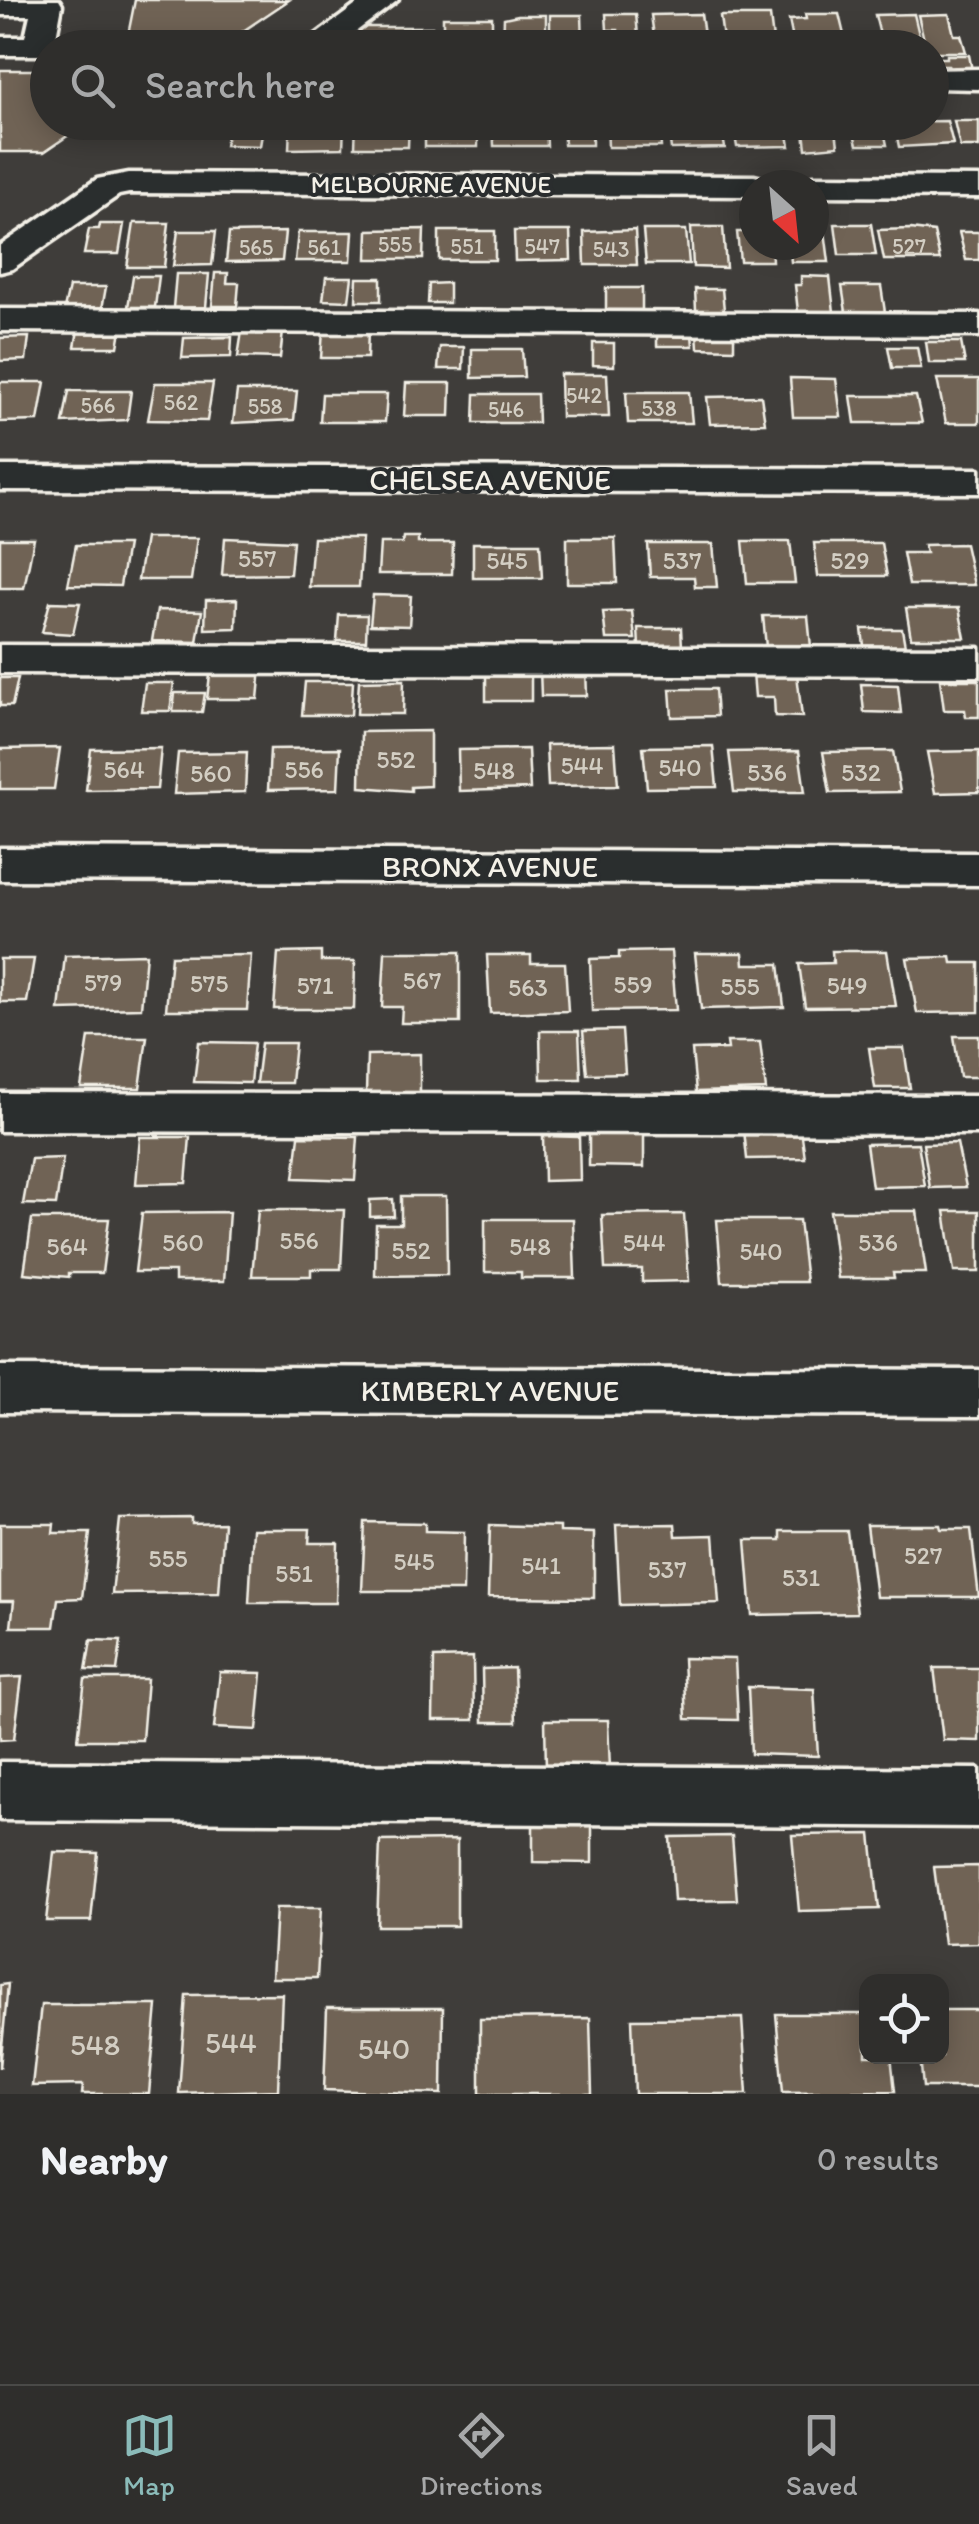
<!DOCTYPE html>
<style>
body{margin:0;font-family:Itim,sans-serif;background:#373634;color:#f1f3f6}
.controls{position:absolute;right:30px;bottom:30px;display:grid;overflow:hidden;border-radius:20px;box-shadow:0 5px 25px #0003}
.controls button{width:90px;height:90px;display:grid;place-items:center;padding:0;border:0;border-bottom:2px solid #4a4a48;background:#2f2e2c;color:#f1f3f6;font:50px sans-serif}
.compass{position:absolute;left:739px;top:170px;width:90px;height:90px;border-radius:50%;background:#2f2e2c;box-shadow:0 5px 25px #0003;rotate:153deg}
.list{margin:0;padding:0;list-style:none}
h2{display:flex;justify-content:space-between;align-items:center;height:130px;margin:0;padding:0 40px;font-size:42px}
h2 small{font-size:32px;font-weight:400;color:#a7a8a9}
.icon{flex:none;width:55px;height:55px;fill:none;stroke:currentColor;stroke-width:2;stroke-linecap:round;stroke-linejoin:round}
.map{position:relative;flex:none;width:979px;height:2094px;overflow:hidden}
.search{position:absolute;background:#2f2e2c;box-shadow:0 5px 25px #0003;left:30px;right:30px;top:30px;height:110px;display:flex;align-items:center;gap:25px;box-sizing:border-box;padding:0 35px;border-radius:55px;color:#a7a8a9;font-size:38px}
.sheet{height:290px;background:#2f2e2c}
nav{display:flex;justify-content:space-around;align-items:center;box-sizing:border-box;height:140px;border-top:2px solid #4a4a48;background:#2f2e2c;font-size:28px;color:#a7a8a9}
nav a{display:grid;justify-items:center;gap:5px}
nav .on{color:#8bbbb9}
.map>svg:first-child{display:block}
.building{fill:#6f6355;stroke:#f4f1e8;stroke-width:2.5}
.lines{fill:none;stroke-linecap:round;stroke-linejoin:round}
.minor-casing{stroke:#f4f1e8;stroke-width:7}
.minor{fill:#2a2d2e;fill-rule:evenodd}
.labels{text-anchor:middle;stroke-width:8;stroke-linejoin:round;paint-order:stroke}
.far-number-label{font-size:22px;fill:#d3cec3}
.far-street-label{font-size:25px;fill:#f4f1e8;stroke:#2a2d2e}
.number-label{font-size:25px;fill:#d3cec3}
.street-label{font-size:30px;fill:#f4f1e8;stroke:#2a2d2e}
.near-number-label{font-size:30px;fill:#d3cec3}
</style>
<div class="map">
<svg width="979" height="2094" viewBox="0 0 979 2094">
<rect width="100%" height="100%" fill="#3f3d3a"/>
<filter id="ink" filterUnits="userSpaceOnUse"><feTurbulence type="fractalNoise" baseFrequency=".01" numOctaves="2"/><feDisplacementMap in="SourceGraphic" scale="20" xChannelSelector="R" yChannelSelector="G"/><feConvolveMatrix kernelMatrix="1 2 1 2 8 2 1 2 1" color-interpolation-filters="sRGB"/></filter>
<g filter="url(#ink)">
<g class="building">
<polygon points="135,0 289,0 218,48 67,48 68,40 127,40"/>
<polygon points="606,14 636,14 638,35 618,36 618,30 607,30"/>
<polygon points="701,14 704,35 654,36 651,15"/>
<polygon points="805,14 839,14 845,39 793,40 789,20 806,19"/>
<polygon points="914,14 920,39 881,39 875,15"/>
<polygon points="949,14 954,35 961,35 966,52 932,52 932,48 926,48 918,15"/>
<polygon points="518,15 546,15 546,45 503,44 504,18"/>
<polygon points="550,15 582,15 583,44 550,44"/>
<polygon points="720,16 770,16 773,40 723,39"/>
<polygon points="443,17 492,17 492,39 484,40 484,48 462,48 462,41 443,41"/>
<polygon points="366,27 432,27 430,47 338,48"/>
<polygon points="947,55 969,55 972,70 949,69 948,65 939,65 938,58 947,58"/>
<polygon points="0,70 48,70 48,122 88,122 44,152 0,152"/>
<polygon points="947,121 953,144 899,147 894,122"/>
<polygon points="954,121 979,121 979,147 960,147"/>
<polygon points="230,122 264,122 260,146 225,145"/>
<polygon points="356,122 409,122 408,147 355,147"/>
<rect x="425" y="122" width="53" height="25"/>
<polygon points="493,122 546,122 547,146 494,146"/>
<polygon points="556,122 592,122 592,145 564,145 564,128 556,128"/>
<polygon points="607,122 659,122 661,147 608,147"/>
<polygon points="803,122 835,122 838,146 806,149"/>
<polygon points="851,122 882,122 887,145 857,145"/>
<polygon points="733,123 786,123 790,146 737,147"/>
<polygon points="290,125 344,125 343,148 289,149"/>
<polygon points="668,125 721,125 725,148 671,149"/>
<polygon points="134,223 169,223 164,267 127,267"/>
<polygon points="100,224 124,224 119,254 84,254 89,229 99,229"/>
<polygon points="835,224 871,224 876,255 839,255"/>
<polygon points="691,227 723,227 726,268 693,267"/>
<polygon points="424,229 423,259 367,259 368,230"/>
<polygon points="911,229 934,232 940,260 884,260 878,230"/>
<polygon points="635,230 637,265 585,265 584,232"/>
<polygon points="643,230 686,230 689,264 646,264"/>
<polygon points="178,231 216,231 212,265 173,266"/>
<rect x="439" y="231" width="56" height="29"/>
<polygon points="514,231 570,231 571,260 515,261"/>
<polygon points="814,231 825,231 829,262 791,262 789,245 814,245"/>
<polygon points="285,232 282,261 226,262 229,233"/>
<polygon points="298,232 353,232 351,261 295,261"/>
<polygon points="737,232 754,232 754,245 771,245 772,261 740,261"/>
<polygon points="959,232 979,232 979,260 966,260"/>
<polygon points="215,273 228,273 227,283 239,283 237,306 212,306"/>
<polygon points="176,274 209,274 206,307 173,308"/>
<polygon points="133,276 159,276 155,307 128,307"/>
<polygon points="801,276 830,277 834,312 798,312 795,285 801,285"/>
<polygon points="326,277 352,277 349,301 323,300"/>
<polygon points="357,278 381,278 381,301 356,301"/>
<polygon points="449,283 449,303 428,303 429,284"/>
<polygon points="842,286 881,286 885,312 846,312"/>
<polygon points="69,287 106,287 102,309 64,309"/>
<rect x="606" y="288" width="36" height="22"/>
<polygon points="695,289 722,289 724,310 696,310"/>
<polygon points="78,330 121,330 118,347 75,347"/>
<polygon points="368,330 367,358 321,358 323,331"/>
<polygon points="242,331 283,332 280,358 238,357"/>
<polygon points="697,332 734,332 734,349 698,348"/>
<polygon points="657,334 692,334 693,346 657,346"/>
<polygon points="29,337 26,360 0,361 0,338"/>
<polygon points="232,337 231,357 182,358 184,338"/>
<polygon points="926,342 961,342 965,363 929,363"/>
<polygon points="593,343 614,343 614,366 593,365"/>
<polygon points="440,347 464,347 463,369 438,369"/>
<polygon points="888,347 917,347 921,368 892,368"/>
<polygon points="472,349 522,349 524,377 472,378"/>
<polygon points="560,374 607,374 609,417 561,417"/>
<polygon points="790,378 836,379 841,417 793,417"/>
<polygon points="937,379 979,379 979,423 946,423"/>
<polygon points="0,382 45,382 38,421 0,422"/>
<polygon points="155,383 213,383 207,421 148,420"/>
<polygon points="406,383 451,383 450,416 404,416"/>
<polygon points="69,391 131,391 127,420 63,423"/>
<polygon points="237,391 297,391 294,420 233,423"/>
<polygon points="626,392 689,392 692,423 628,423"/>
<polygon points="322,394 387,394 385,422 320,422"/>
<polygon points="475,394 537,394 538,423 474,423"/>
<polygon points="761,396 765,423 710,424 707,397"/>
<polygon points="851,396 916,396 922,423 855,423"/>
<polygon points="403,537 418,537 418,543 453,543 452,574 378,574 380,543 402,543"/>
<polygon points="145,538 197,538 191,580 138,580"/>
<polygon points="225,538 293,541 290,574 222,575"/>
<polygon points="313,538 362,538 359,587 309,587"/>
<polygon points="567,538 615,538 617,583 567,583"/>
<polygon points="0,539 34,539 24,588 0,588"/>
<polygon points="743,541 790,541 795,583 747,583"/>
<polygon points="473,543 540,543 542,578 473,578"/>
<polygon points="814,543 881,543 887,576 818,576"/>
<polygon points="648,544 713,544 717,587 695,587 694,577 650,577"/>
<polygon points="965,544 974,585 909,585 903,553 926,553 924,545"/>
<polygon points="76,545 127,545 120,586 68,585"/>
<polygon points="373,595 411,596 409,626 370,625"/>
<polygon points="237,599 236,628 205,629 206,600"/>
<polygon points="50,602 80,603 73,634 42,632"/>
<polygon points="906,608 959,608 965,638 911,638"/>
<polygon points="157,610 202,611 197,642 152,641"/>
<polygon points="632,611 635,639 606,639 603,612"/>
<polygon points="339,615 367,615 366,641 337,641"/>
<polygon points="763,616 808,616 811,647 766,647"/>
<polygon points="638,628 681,628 682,647 639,647"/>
<polygon points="862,629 902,629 905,646 864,646"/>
<polygon points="211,667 261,668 258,699 207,699"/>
<polygon points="586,668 587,696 541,696 540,669"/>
<rect x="486" y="670" width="45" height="31"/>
<polygon points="753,673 797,674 802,717 775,716 774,697 755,697"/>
<polygon points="0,678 18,678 12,706 0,706"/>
<polygon points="404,680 403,714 357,714 359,681"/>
<polygon points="940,680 979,680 979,717 966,717 965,710 944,710"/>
<polygon points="305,682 353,682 351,715 302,715"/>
<polygon points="145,683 174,683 170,711 141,711"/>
<polygon points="861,684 898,685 901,713 864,712"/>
<polygon points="670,689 715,689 717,716 672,717"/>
<polygon points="175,693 205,693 202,712 173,712"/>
<polygon points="430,731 430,786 411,787 411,791 360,787 361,732"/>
<polygon points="615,744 618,785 548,786 546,745"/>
<polygon points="713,746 717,787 647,788 643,747"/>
<polygon points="60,748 54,789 0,789 0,749"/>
<polygon points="161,748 157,789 86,790 91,749"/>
<polygon points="340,748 338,789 268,790 270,749"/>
<polygon points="528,749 530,789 459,791 458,750"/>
<polygon points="799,751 805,792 734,792 729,752"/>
<polygon points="893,751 900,792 830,793 823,752"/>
<polygon points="979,751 979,792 935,793 927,752"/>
<polygon points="247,752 245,792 174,794 178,753"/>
<polygon points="671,951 676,1010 592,1011 590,959 619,958 619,952"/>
<polygon points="832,951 887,951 896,1006 805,1007 799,964 833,963"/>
<polygon points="321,952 321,961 355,961 354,1009 274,1009 278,953"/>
<polygon points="385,952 460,952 460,1023 401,1023 402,1007 382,1007"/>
<polygon points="695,953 743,953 744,964 779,964 784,1007 701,1009"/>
<polygon points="146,954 141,1008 59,1010 65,956"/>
<polygon points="251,955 247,1010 166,1010 171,956"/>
<polygon points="487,955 531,955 531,963 565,963 568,1011 490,1013"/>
<polygon points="951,957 952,963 979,963 979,1012 917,1013 907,958"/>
<polygon points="0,959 34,959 27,1002 0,1002"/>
<polygon points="622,1030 625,1073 587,1074 583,1031"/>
<polygon points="540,1031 579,1031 581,1079 541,1079"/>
<polygon points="954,1036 979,1036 979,1077 960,1077"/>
<polygon points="89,1037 147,1037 140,1088 81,1088"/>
<polygon points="199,1042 254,1043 250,1083 194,1082"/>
<polygon points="727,1042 760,1042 766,1090 696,1092 692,1050 728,1049"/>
<polygon points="261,1043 295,1043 291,1083 256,1083"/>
<polygon points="869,1048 904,1048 910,1088 875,1088"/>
<polygon points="420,1054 420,1093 366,1094 367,1055"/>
<polygon points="801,1129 805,1158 747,1159 744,1130"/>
<polygon points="589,1130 644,1131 644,1167 589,1166"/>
<polygon points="299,1136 358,1137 355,1180 294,1178"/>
<polygon points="543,1136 579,1137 580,1180 544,1181"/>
<polygon points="140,1137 190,1137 186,1183 136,1184"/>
<polygon points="918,1143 925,1186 872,1187 866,1144"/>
<polygon points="957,1143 966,1187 930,1188 923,1144"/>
<polygon points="63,1158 56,1205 23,1204 31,1159"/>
<polygon points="401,1196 446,1196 447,1275 375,1276 376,1224 401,1224"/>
<polygon points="393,1199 394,1216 370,1217 370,1200"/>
<polygon points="258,1210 344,1210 341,1269 311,1269 311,1276 252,1276"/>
<polygon points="830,1211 917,1211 926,1273 893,1273 894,1278 838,1278"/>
<polygon points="945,1211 979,1211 979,1272 954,1272"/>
<polygon points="229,1212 224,1281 175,1281 175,1272 135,1272 142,1213"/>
<polygon points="684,1214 689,1281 642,1282 642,1269 605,1269 602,1215"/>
<polygon points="32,1219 109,1219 102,1273 69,1273 69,1277 24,1273"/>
<polygon points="485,1219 573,1219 575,1278 521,1278 521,1272 485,1272"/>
<polygon points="717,1220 799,1220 806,1282 722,1282"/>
<polygon points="192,1518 192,1524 224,1523 219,1593 112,1594 120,1519"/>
<polygon points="365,1522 425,1523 425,1531 464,1532 463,1591 362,1591"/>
<polygon points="0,1524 54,1524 53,1533 90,1533 82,1598 58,1599 54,1627 11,1627 14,1601 0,1601"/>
<polygon points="675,1524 676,1536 714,1535 719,1603 620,1605 616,1525"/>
<polygon points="490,1525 560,1527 560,1532 594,1533 594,1598 488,1597"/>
<polygon points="867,1525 940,1525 941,1529 971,1529 979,1597 876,1597"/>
<polygon points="253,1529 310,1529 309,1543 338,1543 336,1603 249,1603"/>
<polygon points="781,1531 847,1531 857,1613 752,1615 746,1540 781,1540"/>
<polygon points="91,1640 121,1641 117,1671 86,1670"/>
<polygon points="473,1657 474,1720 433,1720 434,1658"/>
<polygon points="683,1658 735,1659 738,1720 686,1719"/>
<polygon points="514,1668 516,1722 483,1722 482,1669"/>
<polygon points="934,1668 979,1668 979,1741 943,1740"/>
<polygon points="220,1672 262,1673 257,1730 214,1728"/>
<polygon points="22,1677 14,1739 0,1740 0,1678"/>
<polygon points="85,1679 147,1679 142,1740 78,1740"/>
<polygon points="748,1687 814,1689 818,1756 751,1754"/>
<polygon points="545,1720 608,1720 610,1769 546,1769"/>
<polygon points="533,1820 592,1822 592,1863 533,1862"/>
<polygon points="871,1834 879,1909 799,1911 792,1835"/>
<polygon points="732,1836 737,1900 674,1901 670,1837"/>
<polygon points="457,1840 457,1926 377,1926 380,1841"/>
<polygon points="54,1852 98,1853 91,1921 46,1921"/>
<polygon points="979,1866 979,1943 944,1944 934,1867"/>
<polygon points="276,1908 321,1908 317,1978 272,1978"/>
<polygon points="8,1984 0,2068 0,1985"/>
<polygon points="282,1994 278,2090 179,2093 186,1995"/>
<polygon points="41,2005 157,2005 149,2094 82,2094 83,2085 32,2086"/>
<polygon points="327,2008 443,2008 442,2094 324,2090"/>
<polygon points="942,2010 979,2010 979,2087 923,2087 920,2056 942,2056"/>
<polygon points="776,2014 866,2014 866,2056 891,2056 895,2091 783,2092"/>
<polygon points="590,2018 592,2094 480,2094 480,2019"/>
<polygon points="742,2018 747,2094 635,2094 632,2019"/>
</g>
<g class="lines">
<g class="minor-casing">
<g id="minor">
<polygon points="0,0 59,0 62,5 54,48 39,55 0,55 0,37 25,37 30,15 0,15"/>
<polygon points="363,0 398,0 334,48 298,48"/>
<polygon points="979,69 979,89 932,88 932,70"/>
<polygon points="129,173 754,176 766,179 770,185 754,185 754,196 129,193 119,195 12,269 0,272 0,246 97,179"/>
<polygon points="814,176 979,177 979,197 814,196 814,185 798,185 802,179"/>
<polygon points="0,309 979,314 979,336 0,331"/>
<polygon points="0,466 979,469 979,493 0,490"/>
<polygon points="0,645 979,648 979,676 0,673"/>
<polygon points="0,848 979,853 979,885 0,880"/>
<polygon points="0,1093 979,1096 979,1134 0,1131"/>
<polygon points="0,1366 979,1370 979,1416 0,1412"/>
<polygon points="0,1762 979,1769 979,1827 0,1820"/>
</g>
</g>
<use href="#minor" class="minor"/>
</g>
</g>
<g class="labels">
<g class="far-number-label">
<text x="395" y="252">555</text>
<text x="467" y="254">551</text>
<text x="542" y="254">547</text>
<text x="909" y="254">527</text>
<text x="256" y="255">565</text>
<text x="324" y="255">561</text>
<text x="611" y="257">543</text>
<text x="584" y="403">542</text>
<text x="181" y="410">562</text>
<text x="98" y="413">566</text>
<text x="265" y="414">558</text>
<text x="659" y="416">538</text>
<text x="506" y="417">546</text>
</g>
<g class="far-street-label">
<text x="431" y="193">MELBOURNE AVENUE</text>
</g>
<g class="number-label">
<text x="257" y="567">557</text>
<text x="507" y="569">545</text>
<text x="682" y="569">537</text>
<text x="850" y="569">529</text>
<text x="396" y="768">552</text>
<text x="582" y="774">544</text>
<text x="680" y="776">540</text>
<text x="124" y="778">564</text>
<text x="304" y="778">556</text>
<text x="494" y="779">548</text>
<text x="767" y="781">536</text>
<text x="861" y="781">532</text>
<text x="211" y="782">560</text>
<text x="422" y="989">567</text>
<text x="103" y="991">579</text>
<text x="209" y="992">575</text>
<text x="633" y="993">559</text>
<text x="315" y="994">571</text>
<text x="847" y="994">549</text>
<text x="740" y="995">555</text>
<text x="528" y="996">563</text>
<text x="299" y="1249">556</text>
<text x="183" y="1251">560</text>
<text x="644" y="1251">544</text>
<text x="878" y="1251">536</text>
<text x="67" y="1255">564</text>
<text x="530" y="1255">548</text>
<text x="411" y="1259">552</text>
<text x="761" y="1260">540</text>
<text x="923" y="1564">527</text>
<text x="168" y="1567">555</text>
<text x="414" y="1570">545</text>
<text x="541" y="1574">541</text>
<text x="667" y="1578">537</text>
<text x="294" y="1582">551</text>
<text x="801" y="1586">531</text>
</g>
<g class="street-label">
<text x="490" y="490">CHELSEA AVENUE</text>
<text x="490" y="877">BRONX AVENUE</text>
<text x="490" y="1401">KIMBERLY AVENUE</text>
</g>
<g class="near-number-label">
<text x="231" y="2053">544</text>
<text x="95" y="2055">548</text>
<text x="384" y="2059">540</text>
</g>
</g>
</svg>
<div class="controls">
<button><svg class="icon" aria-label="locate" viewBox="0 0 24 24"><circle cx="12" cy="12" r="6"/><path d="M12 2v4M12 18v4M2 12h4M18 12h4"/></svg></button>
</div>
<svg class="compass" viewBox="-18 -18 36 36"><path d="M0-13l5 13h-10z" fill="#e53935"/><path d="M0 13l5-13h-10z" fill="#a7a8a9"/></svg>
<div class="search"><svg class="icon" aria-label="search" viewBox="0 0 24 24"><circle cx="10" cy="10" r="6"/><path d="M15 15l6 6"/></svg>Search here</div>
</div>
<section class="sheet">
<h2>Nearby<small>0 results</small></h2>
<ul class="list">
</ul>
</section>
<nav>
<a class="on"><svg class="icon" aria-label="map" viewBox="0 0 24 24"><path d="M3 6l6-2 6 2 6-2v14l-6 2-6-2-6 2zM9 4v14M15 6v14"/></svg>Map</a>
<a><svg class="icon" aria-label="directions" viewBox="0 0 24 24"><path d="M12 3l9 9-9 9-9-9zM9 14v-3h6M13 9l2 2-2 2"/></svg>Directions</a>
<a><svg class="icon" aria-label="saved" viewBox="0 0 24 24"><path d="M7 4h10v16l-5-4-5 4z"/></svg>Saved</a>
</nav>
